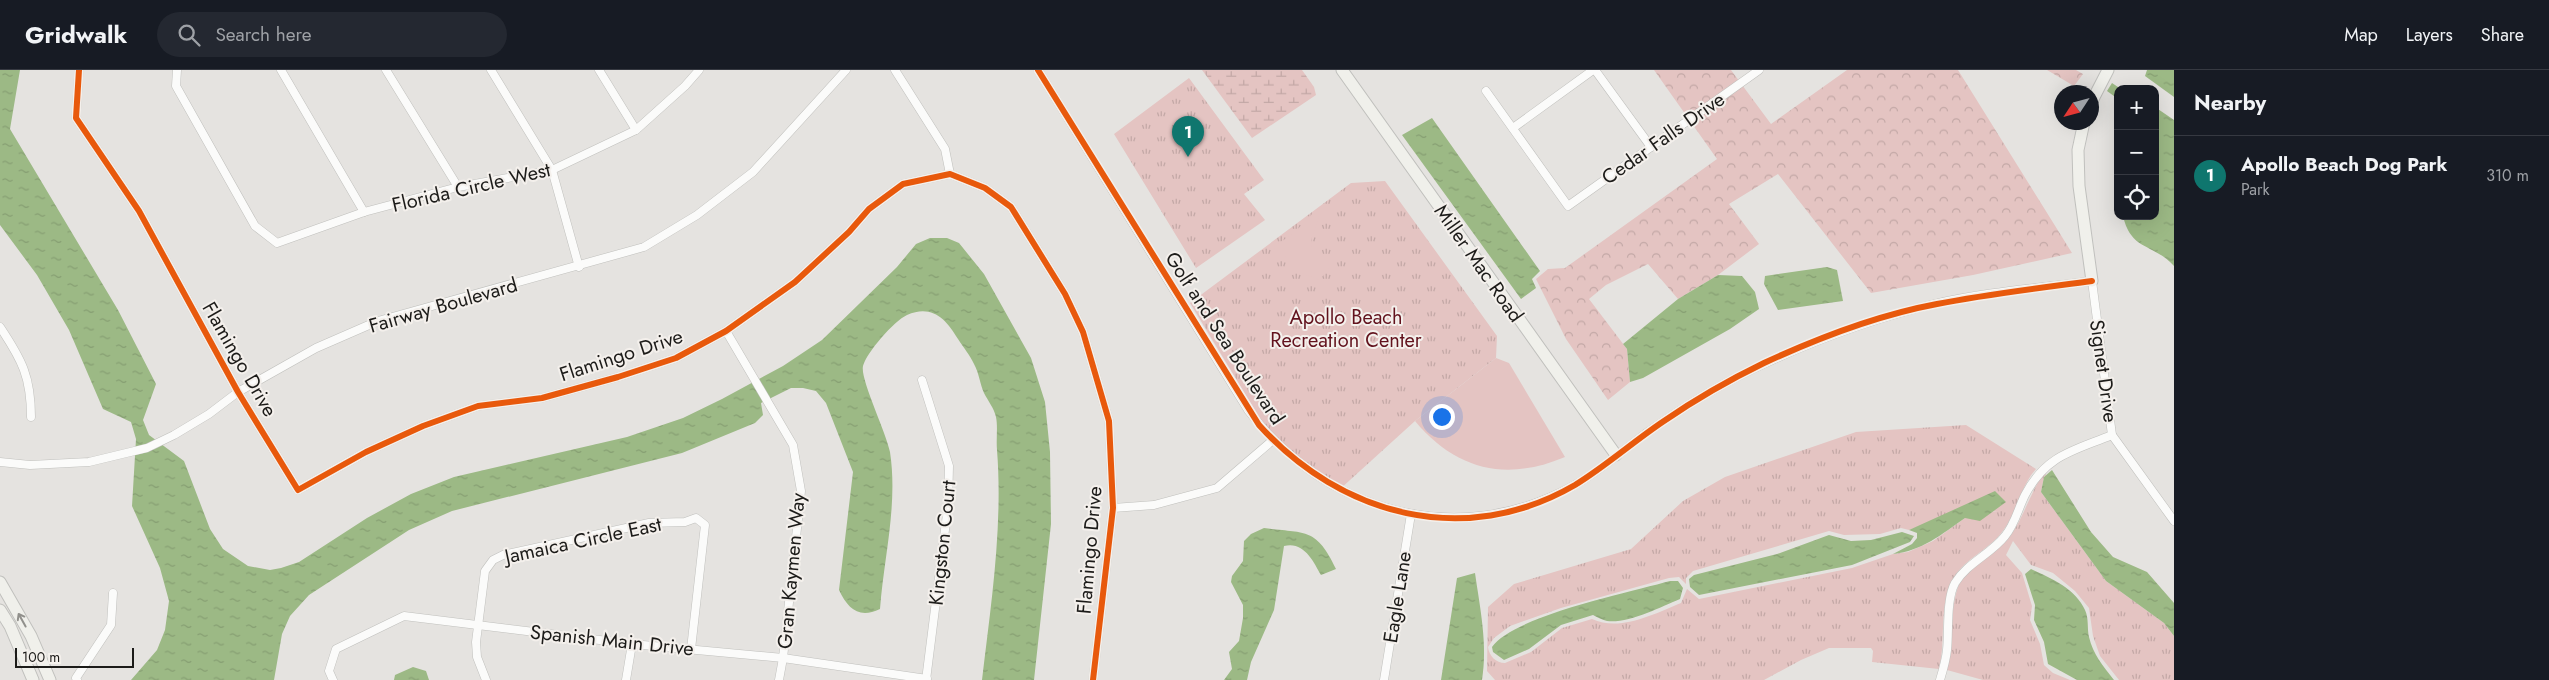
<!DOCTYPE html>
<meta charset="utf-8">
<style>
body{margin:0;font-family:Jost,sans-serif;background:#242831;color:#f1f3f6}
.controls{position:absolute;right:15px;top:15px;display:grid;overflow:hidden;border-radius:10px;box-shadow:0 5px 20px #0002}
.controls button{width:45px;height:45px;display:grid;place-items:center;padding:0;border:0;border-bottom:1px solid #363941;background:#171b24;color:#f1f3f6;font:25px sans-serif}
.compass{position:absolute;left:2054px;top:15px;width:45px;height:45px;border-radius:50%;background:#171b24;box-shadow:0 5px 20px #0002;rotate:234deg}
.scale{position:absolute;left:15px;bottom:12px;width:119px;box-sizing:border-box;padding-left:5px;border:2px solid #1c1b19;border-top:0;font-size:14px;line-height:18px;white-space:nowrap;color:#1c1b19;-webkit-text-stroke:4px #f4f0ec;paint-order:stroke}
.you{position:absolute;left:1441px;top:346px;width:18px;height:18px;margin:-12px;border:4px solid #fff;border-radius:50%;background:#1a73e8;box-shadow:0 0 0 8px #1a73e833}
.badge{display:grid;place-items:center;width:32px;height:32px;border-radius:50%;background:#0f766e;color:#fff;font-size:16px;font-weight:700}
.pin{position:absolute;translate:-50% -41px;filter:drop-shadow(0 1px 2px #0008)}
.pin::after{content:'';position:absolute;top:26px;width:18px;height:15px;background:inherit;clip-path:polygon(0 0,100% 0,50% 100%)}
.list{margin:0;padding:0;list-style:none}
h2{display:flex;justify-content:space-between;align-items:center;height:65px;margin:0;padding:0 20px;font-size:21px}
h2 small{font-size:16px;font-weight:400;color:#9ea1a6}
.list li{display:grid;grid-template-columns:32px 1fr auto;gap:15px;align-items:center;box-sizing:border-box;height:80px;padding:0 20px;border-top:1px solid #363941}
.list b{display:block;font-size:19px;white-space:nowrap}
.list p{margin:0;font-size:16px;white-space:nowrap;color:#9ea1a6}
.list em{font-size:16px;font-style:normal;color:#9ea1a6}
.icon{flex:none;width:28px;height:28px;fill:none;stroke:currentColor;stroke-width:2;stroke-linecap:round;stroke-linejoin:round}
.map{position:relative;flex:none;width:2174px;height:610px;overflow:hidden}
header{display:flex;align-items:center;gap:30px;box-sizing:border-box;height:70px;padding:0 25px;background:#171b24;border-bottom:1px solid #363941}
header strong{font-size:24px}
nav{display:flex;gap:28px;margin-inline-start:auto;font-size:18px}
.search{width:350px;height:45px;background:#242831;display:flex;align-items:center;gap:12px;box-sizing:border-box;padding:0 18px;border-radius:28px;color:#9ea1a6;font-size:19px}
main{display:flex}
aside{flex:1;background:#171b24}
.map>svg:first-child{display:block}
.grass{fill:url(#grass-tufts);fill-rule:evenodd}
.forest{fill:url(#forest-crowns)}
.wetland{fill:url(#wetland-marsh)}
.pitch{fill:#e4c4c2}
.water{fill:url(#water-ripples)}
.lines{fill:none;stroke-linecap:round;stroke-linejoin:round}
.street-casing{stroke:#c0c0bd;stroke-width:9}
.secondary-casing{stroke:#c0c0bd;stroke-width:13}
.street{stroke:#fbfbfa;stroke-width:8}
.secondary{stroke:#f0f0eb;stroke-width:11}
.cycleway-casing{stroke:#f4f0ec;stroke-width:9}
.cycleway{stroke:#e8590c;stroke-width:6}
.oneway{stroke:#91908c}
.labels{text-anchor:middle;stroke-width:4;stroke-linejoin:round;paint-order:stroke}
.street-label{font-size:20px;fill:#1c1b19;stroke:#f4f0ec}
.park-label{font-size:20px;fill:#62121d;stroke:#f4f0ec}
</style>
<header>
<strong>Gridwalk</strong>
<div class="search"><svg class="icon" aria-label="search" viewBox="0 0 24 24"><circle cx="10" cy="10" r="6"/><path d="M15 15l6 6"/></svg>Search here</div>
<nav><a>Map</a><a>Layers</a><a>Share</a></nav>
</header>
<main>
<div class="map">
<svg width="2174" height="610" viewBox="0 0 2174 610">
<defs>
<pattern id="grass-tufts" width="24" height="20" patternUnits="userSpaceOnUse" patternTransform="scale(1.25)"><rect width="24" height="20" fill="#e4c4c2"/><path d="M3 7l-1-3M5 7V3M7 7l1-3M15 17l-1-3M17 17v-4M19 17l1-3" fill="none" stroke="#c3a8a6"/></pattern>
<pattern id="forest-crowns" width="20" height="18" patternUnits="userSpaceOnUse" patternTransform="scale(1.25)"><rect width="20" height="18" fill="#e4c4c2"/><path d="M2 6a3 3 0 1 1 6 0M12 15a3 3 0 1 1 6 0" fill="none" stroke="#c3a8a6"/></pattern>
<pattern id="wetland-marsh" width="20" height="14" patternUnits="userSpaceOnUse" patternTransform="scale(1.25)"><rect width="20" height="14" fill="#e4c4c2"/><path d="M1 5h8M5 5V1M11 12h8M15 12V8" fill="none" stroke="#c3a8a6"/></pattern>
<pattern id="water-ripples" width="26" height="14" patternUnits="userSpaceOnUse" patternTransform="scale(1.25)"><rect width="26" height="14" fill="#9cb985"/><path d="M2 4q2-2 4 0t4 0M15 11q2-2 4 0t4 0" fill="none" stroke="#869e72"/></pattern>
</defs>
<rect width="100%" height="100%" fill="#e5e3e0"/>
<g class="grass">
<polygon points="1189,8 1264,110 1244,124 1265,150 1196,198 1114,64"/>
<polygon points="1385,111 1497,266 1496,288 1415,351 1339,420 1273,370 1190,233 1351,113"/>
<path d="M1966,355L2036,399C2020,417 2017,443 2002,462C1988,481 1961,490 1951,513C1939,538 1946,572 1939,599L1872,592L1873,581L1871,578H1829L1801,590L1764,610H1495L1487,601L1488,537L1514,514L1631,479L1683,431L1725,407L1856,362ZM1997,441L1965,448L1933,471L1908,482L1893,484L1852,498L1699,529L1687,519L1681,533C1654,544 1620,562 1592,549L1562,558L1531,582L1505,593C1496,593 1489,586 1488,577L1494,568L1510,556L1561,538L1669,508L1679,507L1686,514V508L1693,501L1829,461L1844,465L1880,464L1901,458L1909,460L1936,450Z"/>
<path d="M2044,403L2046,405L2044,407L2041,422L2106,511L2164,553L2174,566V610H2119L2100,586L2093,566L2089,538L2075,521L2053,503L2031,495L2013,471L2006,485L2022,503L2032,536L2030,550L2040,574L2044,595L2053,603L2070,610H1983L1947,600C1954,573 1949,543 1958,517C1965,497 1993,485 2007,470C2022,453 2029,424 2044,403Z"/>
</g>
<g class="forest">
<polygon points="1654,0 1731,0 1771,54 1847,0 1958,0 2072,183 1973,205 1871,223 1778,104 1729,134 1759,174 1718,205 1678,229 1648,194 1606,215 1589,229 1627,279 1630,312 1608,330 1566,269 1536,209 1548,199 1565,198 1717,89"/>
<polygon points="2047,0 2076,0 2083,4 2074,16"/>
</g>
<polygon class="wetland" points="1202,0 1302,0 1314,17 1316,25 1252,68"/>
<g class="pitch">
<polygon points="1314,142 1317,142 1319,146 1312,167 1311,177 1329,199 1319,210 1301,203 1296,193 1274,179 1275,176 1295,162"/>
<path d="M1496,288L1509,293L1565,387C1506,412 1456,400 1415,351Z"/>
</g>
<g class="water">
<path d="M0,0H20L10,59L118,240L156,314L143,350L149,365L184,391L210,459L223,479L248,496L270,500L281,498L299,492L367,448L411,424L454,407L627,367L683,348L722,329L783,296L822,270L897,197L916,174L930,168H947L959,173L984,204L1031,288L1045,332L1050,382L1051,454L1034,610H982C991,534 1003,457 997,380C996,369 998,357 996,347C994,338 988,331 984,323C980,314 979,303 974,294C970,285 963,277 958,269C946,249 932,234 907,245C894,251 867,282 863,296C860,309 886,362 890,382C898,435 884,486 880,539C859,549 848,539 839,520L853,402L826,333L816,321L803,318H791L761,333L763,345L755,353L682,383L452,441L409,460L309,525L290,546L282,564L274,610H131L157,580L165,560L169,531L160,498L132,436L136,369L131,352L103,339L69,260L37,205L0,155Z"/>
<polygon points="2147,0 2174,0 2174,27 2145,6"/>
<polygon points="2112,13 2121,19 2118,19 2118,29 2107,21"/>
<path d="M2155,37L2174,50V196C2153,173 2131,181 2123,146H2155Z"/>
<polygon points="1432,48 1540,201 1532,209 1536,218 1521,229 1402,65"/>
<polygon points="1827,197 1837,200 1843,231 1778,240 1764,214 1765,206"/>
<polygon points="1718,205 1742,206 1755,222 1759,239 1730,259 1643,308 1630,312 1627,279 1623,274 1678,229"/>
<polygon points="2052,400 2091,462 2113,487 2147,502 2174,533 2174,566 2164,553 2106,511 2041,422 2044,407"/>
<path d="M1995,421L2006,432L1980,451L1965,448C1942,464 1922,481 1893,484L1912,474L1917,468V463L1909,460Z"/>
<path d="M1264,458C1304,464 1316,456 1336,499L1321,505C1313,491 1304,471 1284,476L1274,540L1251,592L1247,610H1224L1232,599L1229,582L1239,571L1243,548V535L1231,512L1232,506L1243,491L1244,471L1251,464Z"/>
<polygon points="1902,462 1914,466 1910,472 1852,495 1699,525 1690,517 1689,509 1694,505 1777,484 1829,465 1851,471 1871,470"/>
<path d="M2031,499C2051,508 2076,519 2085,540C2089,548 2087,559 2089,567C2093,584 2103,596 2114,610H2077L2048,594L2044,572L2034,550L2035,535L2025,504Z"/>
<path d="M1475,503C1480,538 1488,575 1482,610H1441L1457,508Z"/>
<path d="M1670,511H1678L1683,518L1680,529C1661,537 1627,554 1607,551C1603,550 1597,547 1593,545L1561,555L1529,579L1504,590L1493,582L1492,577C1513,546 1631,522 1670,511Z"/>
<polygon points="413,597 426,601 429,610 394,610 395,605"/>
</g>
<g class="lines">
<g class="street-casing">
<g id="street">
<polyline points="79,0 76,48 139,141 238,322 298,420 366,382 423,356 478,336 542,328 618,307 676,288 726,261 795,212 849,162 869,139 903,114 950,104 985,118 1011,137 1065,224 1083,262 1109,351 1113,438 1093,610"/>
<polyline points="177,0 176,16 255,156 277,173 364,142 458,117 552,100 636,60 685,16 699,0"/>
<polyline points="281,0 364,142"/>
<polyline points="386,0 458,117"/>
<polyline points="491,0 552,100 579,197"/>
<polyline points="599,0 636,60"/>
<polyline points="895,0 945,79 950,104"/>
<path d="M1038,0L1248,340C1325,442 1457,480 1573,416C1598,402 1621,382 1645,364C1683,337 1723,312 1766,293C1820,268 1876,248 1934,234C1985,222 2039,218 2092,211L2112,365L2174,451"/>
<polyline points="1595,0 1651,77"/>
<polyline points="1486,21 1568,136 1759,0"/>
<polyline points="1513,58 1593,0"/>
<path d="M0,257C22,290 31,307 31,347"/>
<polyline points="726,261 793,375 801,421 783,588 779,610"/>
<polyline points="922,310 949,396 948,436 926,610"/>
<polyline points="0,392 30,395 89,392 147,378 174,365 209,344 238,322 316,278 378,251 644,177 697,145 753,102 846,0"/>
<polyline points="1113,438 1154,435 1217,418 1273,370"/>
<polyline points="77,610 76,608 111,555 113,523"/>
<polyline points="333,610 329,601 336,579 404,546 632,574 783,588 927,609"/>
<polyline points="486,610 477,587 476,572 485,501 493,490 503,485 649,453 685,452 696,448 705,455 691,579"/>
<polyline points="626,610 632,574"/>
<polyline points="1384,610 1411,444"/>
<path d="M1940,610C1943,600 1946,590 1947,580C1949,562 1946,529 1955,513C1967,493 1991,484 2005,466C2015,454 2018,439 2025,425C2046,385 2073,381 2112,365"/>
</g>
</g>
<g class="secondary-casing">
<g id="secondary">
<polyline points="1342,0 1616,385"/>
<polyline points="2092,31 2108,0"/>
<polyline points="2084,52 2078,80 2079,116 2092,211"/>
<polyline points="0,512 31,566 50,610"/>
<polyline points="0,540 10,556 33,610"/>
</g>
</g>
<use href="#street" class="street"/>
<use href="#secondary" class="secondary"/>
<g class="cycleway-casing">
<g id="cycleway">
<polyline points="79,0 76,48 139,141 238,322 298,420 366,382 423,356 478,336 542,328 618,307 676,288 726,261 795,212 849,162 869,139 903,114 950,104 985,118 1011,137 1065,224 1083,262 1109,351 1113,438 1093,610"/>
<path d="M1038,0L1259,355C1341,446 1465,479 1575,415C1606,396 1634,371 1664,351C1696,329 1729,310 1764,293C1818,268 1878,245 1937,234C1988,224 2040,218 2092,211"/>
</g>
</g>
<use href="#cycleway" class="cycleway"/>
</g>
<defs><path id="oneway-shaft" d="M-6 0H5M1.5-3L5.5 0L1.5 3" fill="none" stroke-width="1.6" stroke-linecap="round" stroke-linejoin="round" transform="scale(1.25)"/></defs>
<use class="oneway" href="#oneway-shaft" transform="translate(22 550) rotate(-119)"/>
<g class="labels">
<g class="street-label">
<text transform="translate(1663 68) rotate(-35)" y="7">Cedar Falls Drive</text>
<text transform="translate(471 117) rotate(-13)" y="7">Florida Circle West</text>
<text transform="translate(1479 193) rotate(55)" y="7">Miller Mac Road</text>
<text transform="translate(443 235) rotate(-16)" y="7">Fairway Boulevard</text>
<text transform="translate(1225 268) rotate(57)" y="7">Golf and Sea Boulevard</text>
<text transform="translate(621 285) rotate(-18)" y="7">Flamingo Drive</text>
<text transform="translate(240 289) rotate(60)" y="7">Flamingo Drive</text>
<text transform="translate(2104 301) rotate(82)" y="7">Signet Drive</text>
<text transform="translate(583 470) rotate(-12)" y="7">Jamaica Circle East</text>
<text transform="translate(942 473) rotate(-84)" y="7">Kingston Court</text>
<text transform="translate(1089 480) rotate(-85)" y="7">Flamingo Drive</text>
<text transform="translate(791 501) rotate(-85)" y="7">Gran Kaymen Way</text>
<text transform="translate(1397 527) rotate(-81)" y="7">Eagle Lane</text>
<text transform="translate(612 570) rotate(6)" y="7">Spanish Main Drive</text>
</g>
<g class="park-label">
<text x="1346" y="254">Apollo Beach<tspan x="1346" dy="23">Recreation Center</tspan></text>
</g>
</g>
</svg>
<div class="controls">
<button>+</button>
<button>−</button>
<button><svg class="icon" aria-label="locate" viewBox="0 0 24 24"><circle cx="12" cy="12" r="6"/><path d="M12 2v4M12 18v4M2 12h4M18 12h4"/></svg></button>
</div>
<svg class="compass" viewBox="-18 -18 36 36"><path d="M0-13l5 13h-10z" fill="#e53935"/><path d="M0 13l5-13h-10z" fill="#9ea1a6"/></svg>
<div class="scale">100 m</div>
<div class="you"></div>
<div class="pin badge" style="left:1188px;top:87px">1</div>
</div>
<aside>
<h2>Nearby<small></small></h2>
<ul class="list">
<li><span class="badge">1</span><div><b>Apollo Beach Dog Park</b><p>Park</p></div><em>310 m</em></li>
</ul>
</aside>
</main>
